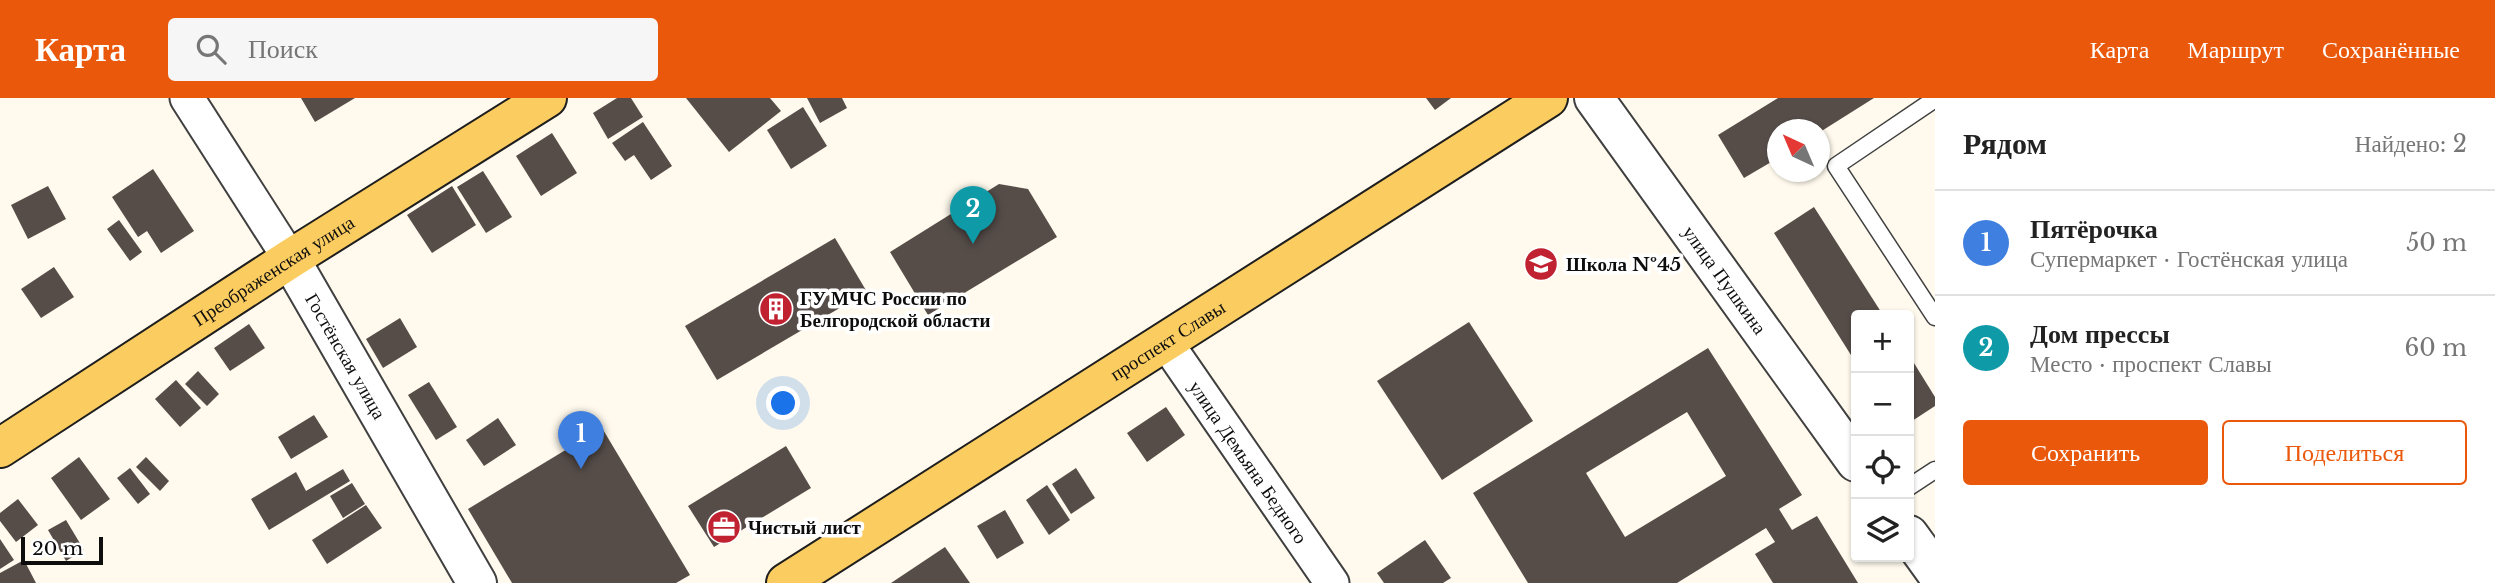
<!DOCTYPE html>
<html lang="ru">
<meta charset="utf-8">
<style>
body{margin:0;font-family:"Libre Baskerville",serif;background:#f6f6f6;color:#222}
.controls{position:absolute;right:21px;bottom:21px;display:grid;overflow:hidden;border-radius:7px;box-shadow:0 2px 5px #0004}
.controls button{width:63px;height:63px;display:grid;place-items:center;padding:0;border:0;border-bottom:2px solid #e0e0e0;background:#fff;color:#222;font:35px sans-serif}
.compass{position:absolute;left:1767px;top:21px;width:63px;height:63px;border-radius:50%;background:#fff;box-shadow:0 2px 5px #0004;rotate:316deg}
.scale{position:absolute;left:21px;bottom:18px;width:82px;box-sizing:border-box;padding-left:7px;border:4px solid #0d0d0d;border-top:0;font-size:19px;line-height:24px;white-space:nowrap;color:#0d0d0d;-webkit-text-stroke:5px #fff;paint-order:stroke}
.you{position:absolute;left:784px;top:306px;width:24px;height:24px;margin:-18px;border:5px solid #fff;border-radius:50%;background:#1a73e8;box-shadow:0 0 0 10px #1a73e833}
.badge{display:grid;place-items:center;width:46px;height:46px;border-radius:50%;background:#ea580c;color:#fff;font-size:23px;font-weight:700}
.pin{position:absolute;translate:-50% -58px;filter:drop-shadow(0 2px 4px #0008)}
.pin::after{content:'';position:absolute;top:37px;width:24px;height:21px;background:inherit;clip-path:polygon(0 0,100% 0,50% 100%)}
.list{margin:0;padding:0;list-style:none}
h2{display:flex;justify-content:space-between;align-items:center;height:91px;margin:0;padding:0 28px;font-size:30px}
h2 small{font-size:23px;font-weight:400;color:#767676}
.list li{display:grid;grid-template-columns:46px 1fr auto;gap:21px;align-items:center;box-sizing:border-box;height:105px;padding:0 28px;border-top:2px solid #e0e0e0}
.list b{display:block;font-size:26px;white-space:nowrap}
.list p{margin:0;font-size:23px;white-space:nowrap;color:#767676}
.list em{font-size:23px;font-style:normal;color:#767676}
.actions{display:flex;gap:14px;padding:21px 28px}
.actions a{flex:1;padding:16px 0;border:2px solid #ea580c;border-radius:7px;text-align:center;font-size:24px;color:#ea580c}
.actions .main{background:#ea580c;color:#fff}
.icon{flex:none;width:38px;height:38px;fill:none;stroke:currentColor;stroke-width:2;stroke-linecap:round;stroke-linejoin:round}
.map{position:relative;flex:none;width:1935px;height:485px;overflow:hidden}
header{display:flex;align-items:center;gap:42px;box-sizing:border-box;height:98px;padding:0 35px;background:#ea580c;color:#fff}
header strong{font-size:33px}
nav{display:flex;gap:38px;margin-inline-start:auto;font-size:24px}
.search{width:490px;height:63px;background:#f6f6f6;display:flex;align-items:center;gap:18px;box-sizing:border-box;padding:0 24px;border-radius:7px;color:#767676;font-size:26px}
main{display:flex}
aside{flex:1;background:#fff}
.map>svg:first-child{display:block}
.building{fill:#564d49;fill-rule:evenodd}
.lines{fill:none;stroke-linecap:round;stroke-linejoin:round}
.service-casing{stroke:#404040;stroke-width:19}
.minor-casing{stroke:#404040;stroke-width:37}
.tertiary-casing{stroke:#404040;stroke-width:42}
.primary-casing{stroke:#1e1e1e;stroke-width:42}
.service{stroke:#fff;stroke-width:16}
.minor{stroke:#fff;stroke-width:33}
.tertiary{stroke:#fff;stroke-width:38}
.primary{stroke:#fbcd61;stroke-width:38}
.labels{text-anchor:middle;stroke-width:7;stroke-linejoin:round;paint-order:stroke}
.poi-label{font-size:19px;font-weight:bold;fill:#0d0d0d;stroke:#fff;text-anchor:start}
.street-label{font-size:19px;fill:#0d0d0d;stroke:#fff}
</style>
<header>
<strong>Карта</strong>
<div class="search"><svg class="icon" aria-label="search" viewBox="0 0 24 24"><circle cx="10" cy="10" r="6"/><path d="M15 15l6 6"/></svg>Поиск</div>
<nav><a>Карта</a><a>Маршрут</a><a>Сохранённые</a></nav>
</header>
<main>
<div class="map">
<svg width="1935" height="485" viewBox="0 0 1935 485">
<rect width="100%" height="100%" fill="#fffaed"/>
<g class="building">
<polygon points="301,0 355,0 315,24"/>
<polygon points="617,0 631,0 643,19 608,41 593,15"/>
<polygon points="686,0 770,0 781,13 729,54"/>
<polygon points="807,0 842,0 847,10 820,25"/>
<polygon points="1426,0 1451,0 1435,12"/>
<polygon points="1778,0 1874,0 1820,34 1820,32 1778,32 1778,60 1744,80 1718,37"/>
<polygon points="803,9 827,48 791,71 767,32"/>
<polygon points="643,24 672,68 651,82 634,57 625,63 612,45"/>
<polygon points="552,35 577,75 541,98 516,58"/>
<polygon points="153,71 194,133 161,155 147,133 138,139 112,99"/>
<polygon points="483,73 512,119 486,135 457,89"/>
<polygon points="999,86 1028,91 1057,139 928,217 890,154"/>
<polygon points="48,88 66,121 28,141 11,107"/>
<polygon points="452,88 476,127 432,155 407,117"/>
<polygon points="1814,109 1883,217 1856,217 1856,265 1774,135"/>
<polygon points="119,122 142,154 130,163 107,131"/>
<polygon points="835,140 867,194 717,282 685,228"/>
<polygon points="54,169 74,199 41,220 21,191"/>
<polygon points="400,220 417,249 383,270 366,241"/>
<polygon points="1469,224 1533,323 1442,382 1377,283"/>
<polygon points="249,226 265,250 230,273 214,250"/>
<path d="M1708,250L1802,397L1779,411L1792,432L1817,418L1858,485H1773L1755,456L1775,444L1766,430L1677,485H1528L1473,395ZM1687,314L1726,378L1625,439L1586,375Z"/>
<polygon points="1909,257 1935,299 1935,308 1909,325"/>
<polygon points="198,273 219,296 207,308 185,286"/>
<polygon points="176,282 201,310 180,329 155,301"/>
<polygon points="429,284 457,329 436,342 408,297"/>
<polygon points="1166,309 1185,337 1147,364 1127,335"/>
<polygon points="314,317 328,339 291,361 278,339"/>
<polygon points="498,320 516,347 484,368 466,342"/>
<polygon points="602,330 690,477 676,485 512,485 468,411"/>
<polygon points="786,348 811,390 714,449 688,408"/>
<polygon points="79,359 110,401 81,422 51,380"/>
<polygon points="146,359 169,383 160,393 136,369"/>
<polygon points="130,370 150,396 138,406 117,380"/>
<polygon points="1076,370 1095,400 1071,416 1052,386"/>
<polygon points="343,371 350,383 269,432 251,401 296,374 306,393"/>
<polygon points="352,385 365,406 343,420 330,398"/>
<polygon points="1047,387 1070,422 1049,437 1026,402"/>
<polygon points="18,401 38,427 16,444 0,423 0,415"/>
<polygon points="366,407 382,430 327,466 312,442"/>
<polygon points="1005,412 1024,445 997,461 977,428"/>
<polygon points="66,422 84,452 66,463 48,432"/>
<polygon points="0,441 14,462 0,471"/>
<polygon points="1425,442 1451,480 1443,485 1384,485 1377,475"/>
<polygon points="945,449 970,485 891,485"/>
<polygon points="24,462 36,485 0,485 0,475"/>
</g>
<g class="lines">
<g class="service-casing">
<g id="service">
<polyline points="1935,1 1836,68 1935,219"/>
<polyline points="1909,389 1935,372"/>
</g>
</g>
<g class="minor-casing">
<g id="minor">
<polyline points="187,0 290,161"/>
<path id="s1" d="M1165,243L1332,485"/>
</g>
</g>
<g class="tertiary-casing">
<g id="tertiary">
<path id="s2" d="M1594,0L1856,364"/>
<path id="s3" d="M290,161L477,485"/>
<polyline points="1909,437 1935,473"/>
</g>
</g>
<g class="primary-casing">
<g id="primary">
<path id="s4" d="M0,350L290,161L547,0"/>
<path id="s5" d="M786,485L1548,0"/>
</g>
</g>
<use href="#service" class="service"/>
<use href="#minor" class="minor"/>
<use href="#tertiary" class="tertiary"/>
<use href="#primary" class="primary"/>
</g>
<defs>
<g id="school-disc" transform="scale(1.75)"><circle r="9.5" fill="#c02232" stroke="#fff"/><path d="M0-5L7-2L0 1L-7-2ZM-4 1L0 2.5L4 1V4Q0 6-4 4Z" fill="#fff"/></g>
<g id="building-disc" transform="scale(1.75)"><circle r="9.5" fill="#c02232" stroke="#fff"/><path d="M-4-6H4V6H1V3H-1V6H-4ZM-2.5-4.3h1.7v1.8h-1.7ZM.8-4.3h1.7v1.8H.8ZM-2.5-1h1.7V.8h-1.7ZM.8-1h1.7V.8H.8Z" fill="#fff"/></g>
<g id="office-disc" transform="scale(1.75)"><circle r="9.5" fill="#c02232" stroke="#fff"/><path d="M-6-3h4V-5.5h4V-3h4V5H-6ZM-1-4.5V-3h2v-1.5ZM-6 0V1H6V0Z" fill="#fff"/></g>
</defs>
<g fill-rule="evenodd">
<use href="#school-disc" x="1541" y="166"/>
<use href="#building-disc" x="776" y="211"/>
<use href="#office-disc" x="724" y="429"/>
</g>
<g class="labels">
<g class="poi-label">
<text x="1566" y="173">Школа №45</text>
<text x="800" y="207">ГУ МЧС России по<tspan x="800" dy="22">Белгородской области</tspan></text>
<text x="748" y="436">Чистый лист</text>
</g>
<g class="street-label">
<text dy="7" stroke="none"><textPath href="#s4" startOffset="326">Преображенская улица</textPath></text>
<text dy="7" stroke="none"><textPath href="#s2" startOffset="224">улица Пушкина</textPath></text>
<text dy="7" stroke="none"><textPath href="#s5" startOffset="452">проспект Славы</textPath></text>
<text dy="7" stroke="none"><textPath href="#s3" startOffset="112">Гостёнская улица</textPath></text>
<text dy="7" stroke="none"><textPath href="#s1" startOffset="147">улица Демьяна Бедного</textPath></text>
</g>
</g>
</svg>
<div class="controls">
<button>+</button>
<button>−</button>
<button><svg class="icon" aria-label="locate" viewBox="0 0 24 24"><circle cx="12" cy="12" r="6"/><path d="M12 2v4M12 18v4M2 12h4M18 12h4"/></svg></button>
<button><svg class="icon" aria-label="layers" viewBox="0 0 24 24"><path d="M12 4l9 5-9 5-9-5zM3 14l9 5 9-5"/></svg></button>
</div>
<svg class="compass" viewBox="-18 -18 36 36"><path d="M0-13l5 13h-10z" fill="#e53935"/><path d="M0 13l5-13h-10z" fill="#767676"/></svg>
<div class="scale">20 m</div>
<div class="you"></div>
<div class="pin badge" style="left:581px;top:371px;background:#3f7fe0">1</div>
<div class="pin badge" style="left:973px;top:146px;background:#0f9aa8">2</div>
</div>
<aside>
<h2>Рядом<small>Найдено: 2</small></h2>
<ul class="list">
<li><span class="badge" style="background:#3f7fe0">1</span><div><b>Пятёрочка</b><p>Супермаркет · Гостёнская улица</p></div><em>50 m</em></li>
<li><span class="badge" style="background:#0f9aa8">2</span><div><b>Дом прессы</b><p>Место · проспект Славы</p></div><em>60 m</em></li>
</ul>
<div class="actions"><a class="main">Сохранить</a><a>Поделиться</a></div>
</aside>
</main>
